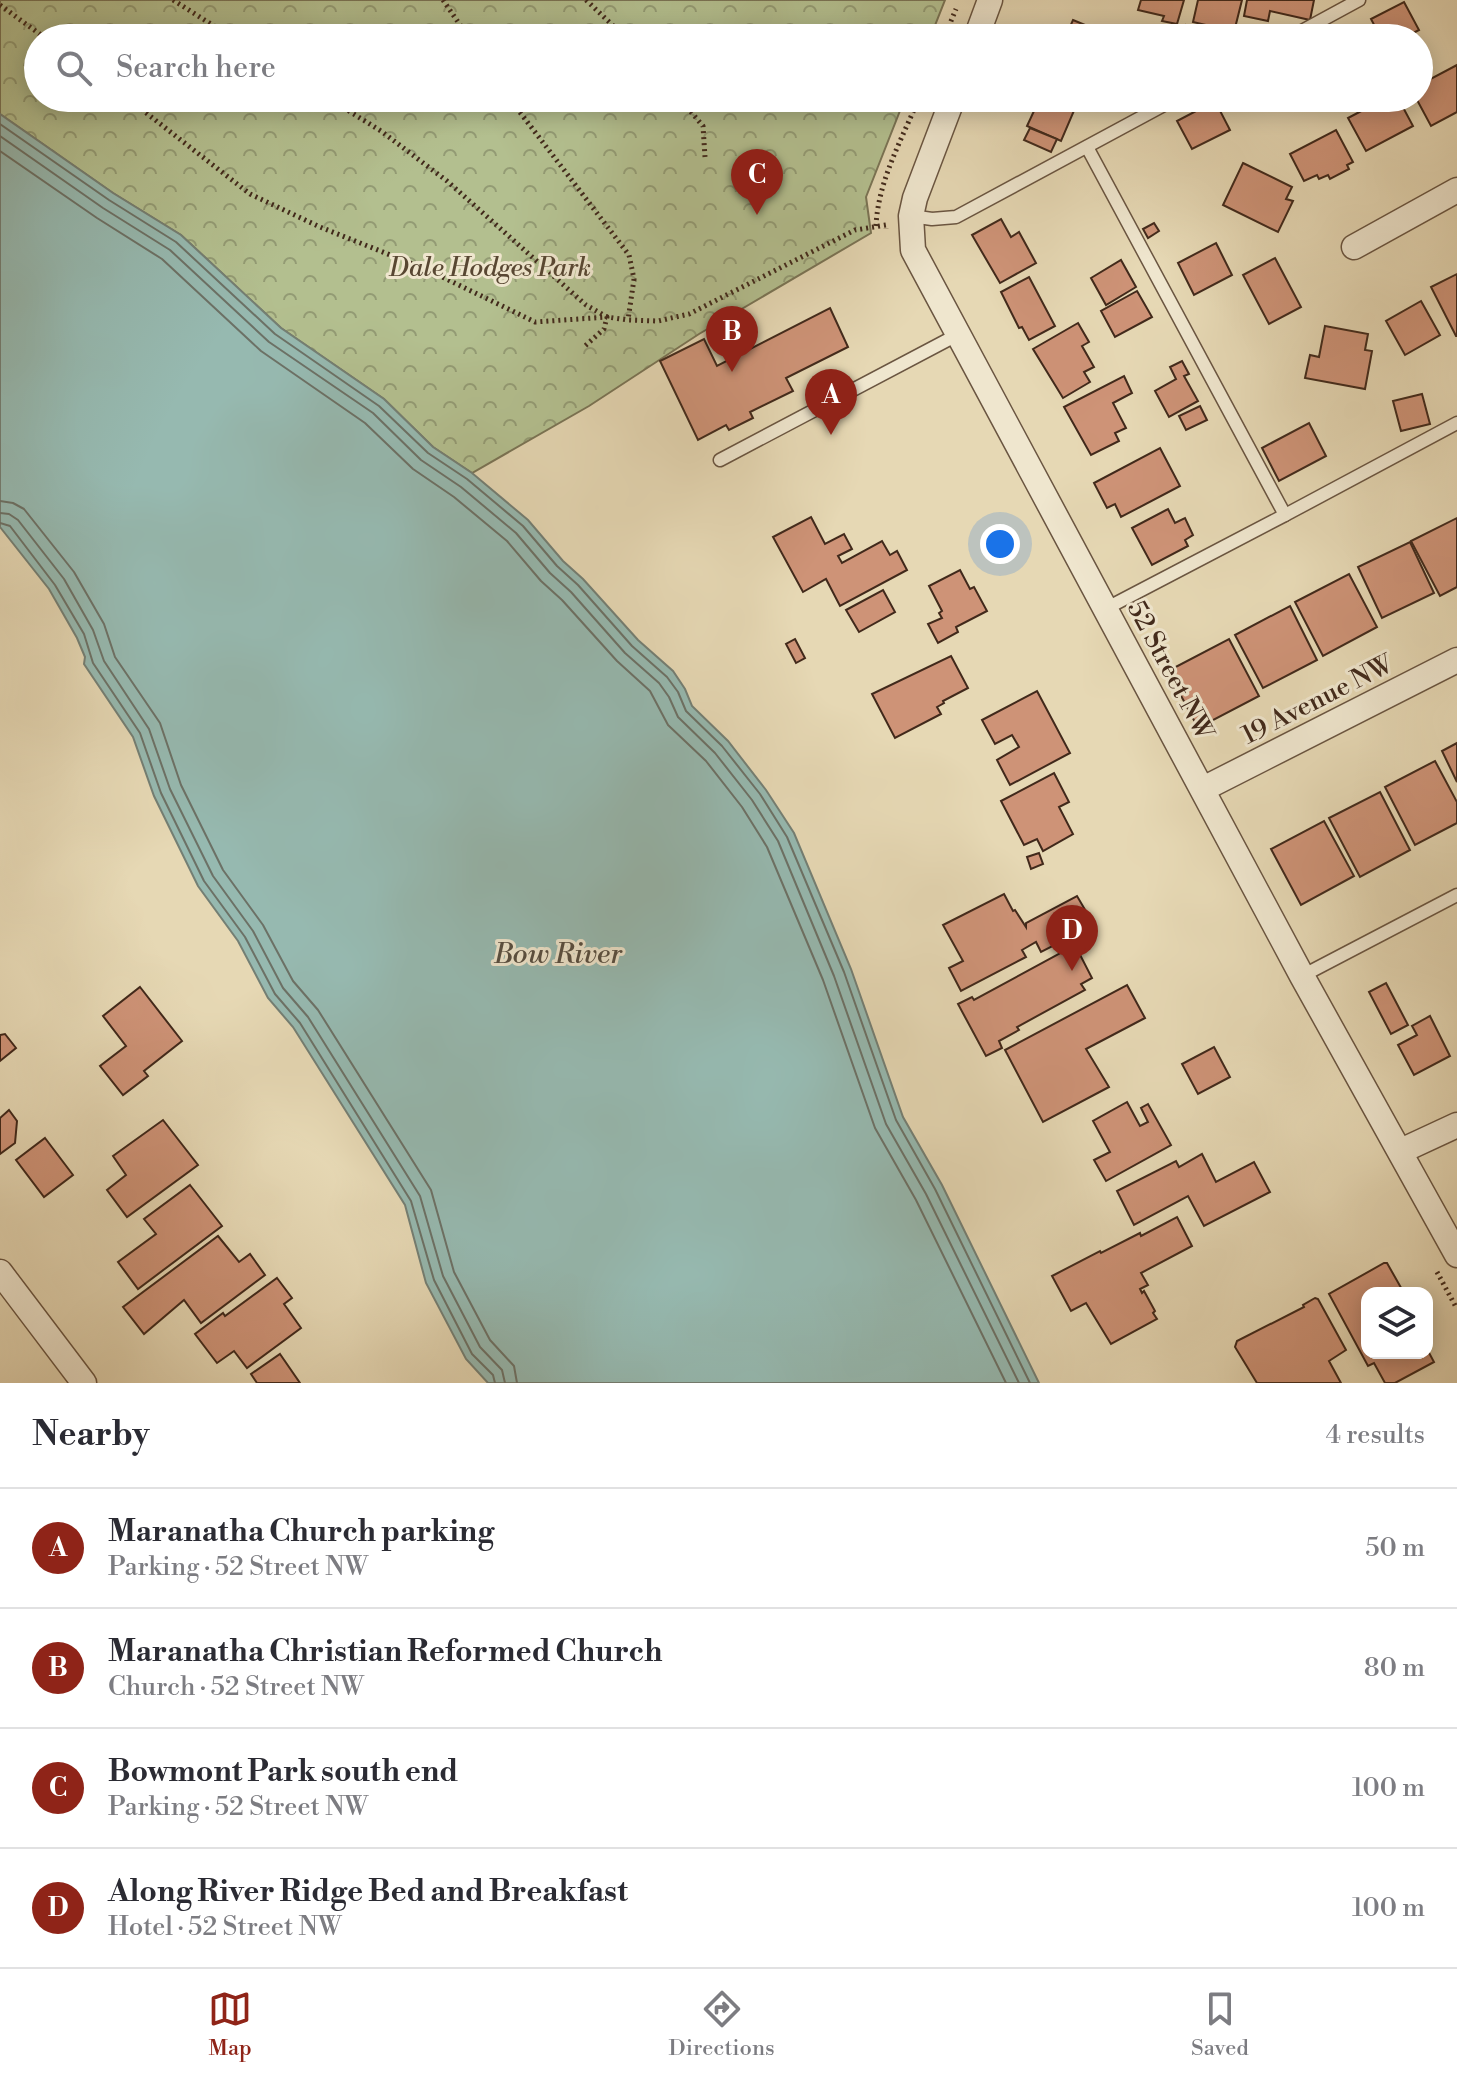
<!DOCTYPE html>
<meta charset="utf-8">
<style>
body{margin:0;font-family:"Libre Bodoni",serif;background:#f7f7f7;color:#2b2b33}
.controls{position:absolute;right:24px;bottom:24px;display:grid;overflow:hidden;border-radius:16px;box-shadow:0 4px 20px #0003}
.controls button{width:72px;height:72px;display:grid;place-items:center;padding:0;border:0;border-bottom:2px solid #e1e1e2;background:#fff;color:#2b2b33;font:40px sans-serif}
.you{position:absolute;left:1000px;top:544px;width:28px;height:28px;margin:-20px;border:6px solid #fff;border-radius:50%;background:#1a73e8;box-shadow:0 0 0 12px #1a73e833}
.badge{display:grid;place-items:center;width:52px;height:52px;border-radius:50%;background:#8f2418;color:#fff;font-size:26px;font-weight:700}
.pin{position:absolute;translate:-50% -66px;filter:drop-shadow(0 2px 4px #0008)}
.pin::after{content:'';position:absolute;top:42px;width:28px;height:24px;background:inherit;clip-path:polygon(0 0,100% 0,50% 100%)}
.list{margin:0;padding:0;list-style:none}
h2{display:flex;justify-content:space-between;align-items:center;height:104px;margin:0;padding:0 32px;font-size:34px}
h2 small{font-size:26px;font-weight:400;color:#7c7c81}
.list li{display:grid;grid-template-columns:52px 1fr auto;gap:24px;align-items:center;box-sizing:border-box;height:120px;padding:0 32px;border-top:2px solid #e1e1e2}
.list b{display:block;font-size:30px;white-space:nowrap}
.list p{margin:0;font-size:26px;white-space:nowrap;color:#7c7c81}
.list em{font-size:26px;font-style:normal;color:#7c7c81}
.icon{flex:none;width:44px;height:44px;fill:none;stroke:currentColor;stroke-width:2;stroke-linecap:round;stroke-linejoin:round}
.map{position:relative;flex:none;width:1457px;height:1383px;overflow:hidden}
.search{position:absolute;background:#fff;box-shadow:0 4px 20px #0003;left:24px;right:24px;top:24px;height:88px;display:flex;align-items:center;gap:20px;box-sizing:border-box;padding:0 28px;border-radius:44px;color:#7c7c81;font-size:30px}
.sheet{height:584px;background:#fff}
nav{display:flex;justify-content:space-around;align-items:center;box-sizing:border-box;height:112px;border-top:2px solid #e1e1e2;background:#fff;font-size:22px;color:#7c7c81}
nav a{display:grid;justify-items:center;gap:4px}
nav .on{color:#8f2418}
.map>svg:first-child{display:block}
.forest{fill:url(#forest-crowns);stroke:#7a7455;stroke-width:2}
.water{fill:#96b9b0;stroke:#747f74;stroke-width:2}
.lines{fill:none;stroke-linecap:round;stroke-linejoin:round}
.shore{stroke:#6c7166;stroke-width:2}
.building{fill:#ce9377;stroke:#41291b;stroke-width:2}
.service-casing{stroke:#6a5541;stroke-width:15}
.minor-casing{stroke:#6a5541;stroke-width:27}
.path{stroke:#41291b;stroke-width:5;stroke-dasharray:2 4;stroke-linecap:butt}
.service{stroke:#efe6ce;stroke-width:12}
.minor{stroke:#efe6ce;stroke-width:24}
.labels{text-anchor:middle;stroke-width:6;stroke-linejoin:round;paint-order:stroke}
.park-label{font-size:26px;font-style:italic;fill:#584732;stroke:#efe6ce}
.street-label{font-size:26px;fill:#41291b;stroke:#efe6ce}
.water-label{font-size:28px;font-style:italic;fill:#564d40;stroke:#efe6ce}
</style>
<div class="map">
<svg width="1457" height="1383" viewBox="0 0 1457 1383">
<defs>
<pattern id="forest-crowns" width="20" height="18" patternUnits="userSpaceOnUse" patternTransform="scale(2)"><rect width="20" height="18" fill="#b3bf8f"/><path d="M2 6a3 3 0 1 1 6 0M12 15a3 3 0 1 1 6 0" fill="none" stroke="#939b74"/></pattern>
</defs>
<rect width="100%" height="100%" fill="#e6d8b4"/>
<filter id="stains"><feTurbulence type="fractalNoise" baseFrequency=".0025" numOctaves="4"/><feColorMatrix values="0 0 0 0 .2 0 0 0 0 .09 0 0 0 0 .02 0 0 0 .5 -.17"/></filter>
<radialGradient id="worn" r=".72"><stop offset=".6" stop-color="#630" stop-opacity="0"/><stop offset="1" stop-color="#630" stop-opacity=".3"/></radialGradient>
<polygon class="forest" points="0,0 945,0 930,38 38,38 38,98 905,98 866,197 871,233 699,334 589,406 472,473 433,447 384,399 281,328 181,235 113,193 0,114"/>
<polygon class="water" points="0,114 113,193 181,235 281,328 384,399 433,447 472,473 528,520 563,561 583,579 638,640 673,671 685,689 692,706 728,741 766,790 794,833 851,969 903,1117 942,1185 1039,1383 488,1383 466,1359 426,1283 405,1205 293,1027 268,998 238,941 198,886 154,796 133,737 84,664 85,657 77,638 49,589 0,527"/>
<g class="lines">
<g class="shore">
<polyline points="0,124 109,200 176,242 275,334 379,406 428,453 467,479 523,526 557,566 578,585 632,646 667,677 678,692 686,711 722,746 760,794 787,837 844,972 896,1120 935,1189 1030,1383"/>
<polyline points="0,136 103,208 170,250 269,342 373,413 421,460 461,487 516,533 550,573 571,592 625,653 659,683 669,697 678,717 715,753 752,800 778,841 834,976 886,1124 926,1194 1019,1383"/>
<polyline points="0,151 97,218 162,259 261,351 365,423 413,469 454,497 507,541 541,581 562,600 617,661 650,691 668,725 706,761 742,807 767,847 823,980 875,1128 916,1200 1006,1383"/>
<polyline points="0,501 13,503 24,509 74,572 104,624 115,657 160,723 181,785 223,870 263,925 293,981 318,1010 431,1190 454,1272 490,1340 514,1366 517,1383"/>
<polyline points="0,513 9,514 18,520 64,579 93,630 104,661 149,729 170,789 213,876 253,931 283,988 308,1017 420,1196 443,1276 480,1347 502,1370 505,1383"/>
<polyline points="0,523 10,526 55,585 84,634 93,663 140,733 161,793 204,881 245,937 275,994 300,1023 411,1201 434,1280 472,1354 493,1375 495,1383"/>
</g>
</g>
<g class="building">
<polygon points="1141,0 1184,0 1177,24 1162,21 1164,16 1138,10"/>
<polygon points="1198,0 1242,0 1234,32 1228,31 1227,38 1204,35 1206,25 1193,22"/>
<polygon points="1247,0 1314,0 1310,20 1270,11 1268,21 1244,16"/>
<polygon points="1404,2 1419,30 1404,38 1381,38 1371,19"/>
<polygon points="1073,20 1107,34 1105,38 1065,38"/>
<polygon points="1186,25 1202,29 1200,38 1183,38"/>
<polygon points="1457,65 1457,112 1431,126 1416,98 1419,98 1419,85"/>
<polygon points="1040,98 1079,99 1061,141 1027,126"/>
<polygon points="1386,98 1398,98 1413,126 1366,151 1348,118"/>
<polygon points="1215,101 1230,130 1192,149 1177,121"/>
<polygon points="1030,128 1057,139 1051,152 1024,140"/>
<polygon points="1336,130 1353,162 1347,165 1349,169 1330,179 1328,175 1319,179 1317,175 1304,181 1290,154"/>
<polygon points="1243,163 1292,187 1286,199 1293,201 1278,232 1223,205"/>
<polygon points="1001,219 1011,237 1019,232 1036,263 1000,283 972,235"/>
<polygon points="1154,223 1159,231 1148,238 1143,229"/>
<polygon points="1216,243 1232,275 1194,295 1178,263"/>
<polygon points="1275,258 1301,307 1269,324 1243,275"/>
<polygon points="1121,260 1136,287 1106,305 1091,278"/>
<polygon points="1457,274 1457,336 1456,336 1431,287"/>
<polygon points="1029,277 1055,326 1029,340 1022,327 1019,328 1001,292"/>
<polygon points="1137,291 1152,317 1115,337 1101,311"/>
<polygon points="1421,301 1440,335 1405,355 1386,321"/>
<polygon points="830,308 848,347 786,378 793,391 750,412 753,418 729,430 726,425 698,440 660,361 704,339 717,366"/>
<polygon points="1078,323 1089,342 1082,346 1094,367 1084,372 1090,382 1063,398 1033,349"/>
<polygon points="1325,326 1368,334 1365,350 1372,351 1365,389 1305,378 1310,355 1319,357"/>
<polygon points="1182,361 1189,374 1184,376 1198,401 1169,417 1155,391 1176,379 1170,367"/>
<polygon points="1124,376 1132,393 1113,403 1126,428 1115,433 1119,441 1091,455 1064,407"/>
<polygon points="1422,394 1430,424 1401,431 1393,401"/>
<polygon points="1200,406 1207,420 1186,430 1179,416"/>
<polygon points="1309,423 1326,456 1279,481 1262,448"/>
<polygon points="1160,448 1180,486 1121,517 1115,504 1107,508 1094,483"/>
<polygon points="1168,509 1175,523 1185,518 1193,535 1185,540 1188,546 1152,565 1132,528"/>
<polygon points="811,517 825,544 844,534 852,549 838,556 842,563 882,541 890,555 897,551 907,570 840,606 826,579 803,592 773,537"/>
<polygon points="1457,518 1457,587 1440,596 1411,541"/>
<polygon points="1410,542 1434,593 1382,618 1358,567"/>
<polygon points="960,570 970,589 974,587 987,611 956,627 958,632 938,643 928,624 942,618 939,613 942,611 929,586"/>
<polygon points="1349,574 1377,627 1323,656 1295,602"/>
<polygon points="883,590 895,612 859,632 846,610"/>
<polygon points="1290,606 1317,660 1263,688 1235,635"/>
<polygon points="795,639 805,658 796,663 786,644"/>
<polygon points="1229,639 1259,696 1198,728 1168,671"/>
<polygon points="951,656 968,688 943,701 944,703 937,707 941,714 895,738 872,694"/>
<polygon points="1037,691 1070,753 1010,785 997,760 1019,747 1012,735 995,744 982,720"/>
<polygon points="1457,743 1457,782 1442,751"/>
<polygon points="1435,761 1457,802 1457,823 1415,845 1385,787"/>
<polygon points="1054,773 1069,802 1059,807 1073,834 1043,851 1037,839 1024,845 1001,801"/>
<polygon points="1380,792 1410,850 1360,877 1329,818"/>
<polygon points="1324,821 1354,876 1301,905 1271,849"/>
<polygon points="1039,853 1043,864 1031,869 1027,857"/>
<polygon points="1004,894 1013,911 1015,910 1026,927 1026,923 1077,896 1094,925 1041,952 1036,942 1022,950 1026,957 961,991 949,968 963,961 943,925"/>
<polygon points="1075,945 1092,978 1081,984 1085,990 1017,1027 1019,1030 999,1041 1002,1048 986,1056 958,1004 972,997 974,1000"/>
<polygon points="1386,983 1408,1025 1391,1034 1369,992"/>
<polygon points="1127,985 1145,1018 1086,1049 1109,1087 1043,1122 1005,1050"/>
<polygon points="140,987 182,1041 144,1071 148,1076 123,1095 100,1066 126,1046 103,1016"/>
<polygon points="1430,1016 1450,1056 1414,1075 1398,1045 1417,1035 1412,1026"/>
<polygon points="5,1034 16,1048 0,1061 0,1035"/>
<polygon points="1214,1047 1230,1077 1198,1094 1182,1064"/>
<polygon points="1127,1102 1140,1126 1148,1122 1141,1108 1148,1104 1171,1145 1106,1181 1094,1160 1110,1152 1093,1121"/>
<polygon points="9,1110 17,1121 15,1143 0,1154 0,1118"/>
<polygon points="163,1120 198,1165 127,1217 107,1190 126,1175 113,1156"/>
<polygon points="45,1138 73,1175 44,1197 16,1160"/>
<polygon points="1202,1154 1216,1182 1254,1162 1270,1192 1204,1226 1188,1196 1134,1225 1117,1191 1176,1161 1179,1167"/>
<polygon points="190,1185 222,1226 138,1289 118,1262 156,1234 144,1219"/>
<polygon points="1177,1217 1192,1246 1141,1273 1148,1285 1140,1289 1142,1293 1144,1291 1155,1311 1153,1313 1157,1319 1111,1344 1086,1303 1071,1311 1052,1276 1100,1251 1101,1253 1140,1233 1141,1236"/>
<polygon points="218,1236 239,1262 250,1254 265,1275 201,1323 184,1300 144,1334 123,1307"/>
<polygon points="1384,1263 1387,1263 1404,1293 1367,1293 1367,1353 1427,1353 1427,1349 1434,1362 1395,1383 1385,1383 1374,1363 1368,1366 1329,1294"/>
<polygon points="277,1278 292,1298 284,1304 301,1328 247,1368 234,1351 217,1363 195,1334 223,1313 225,1316"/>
<polygon points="1315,1298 1318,1299 1346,1350 1329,1361 1341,1383 1257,1383 1235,1347 1237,1341 1304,1307 1303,1305"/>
<polygon points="280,1354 300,1383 257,1383 251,1374"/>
</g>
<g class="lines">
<g class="service-casing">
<g id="service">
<polyline points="1289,38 1359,0"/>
<polyline points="1087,147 1285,515 1107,608"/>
<polyline points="911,216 932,219 956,217 1177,98"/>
<polyline points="720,460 957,335"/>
<polyline points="1285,515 1457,423"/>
<polyline points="1302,976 1457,895"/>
</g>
</g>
<g class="minor-casing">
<g id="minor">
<polyline points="976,38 990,0"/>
<polyline points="953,98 915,198 911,216 913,250 1302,976 1457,1255"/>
<polyline points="1354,247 1457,190"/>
<polyline points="1203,789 1457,660"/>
<polyline points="1401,1151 1457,1125"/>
<polyline points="0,1272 84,1383"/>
</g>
</g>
<g class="path">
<polyline points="173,0 233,38"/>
<polyline points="443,0 469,38"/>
<polyline points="586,0 626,38"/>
<polyline points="0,5 45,38"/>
<polyline points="944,38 956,9"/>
<polyline points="127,98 250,194 320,227 428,270 535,322 607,317 604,329 585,346"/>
<polyline points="328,98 381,131 447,181 586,305 607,317 628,320 658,321 689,314 855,230 886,225 886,229"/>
<polyline points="509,98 629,255 634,279 628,320"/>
<polyline points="679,98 703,126 705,157"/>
<path d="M876,226C878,181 902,139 919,98"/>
<polyline points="1437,1272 1457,1309"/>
</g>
<use href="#service" class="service"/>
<use href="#minor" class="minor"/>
</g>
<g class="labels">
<g class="park-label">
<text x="490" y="276">Dale Hodges Park</text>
</g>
<g class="street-label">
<text transform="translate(1171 670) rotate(62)" y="9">52 Street NW</text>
<text transform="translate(1317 699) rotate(-27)" y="9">19 Avenue NW</text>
</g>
<g class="water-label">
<text x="558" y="963">Bow River</text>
</g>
</g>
<rect width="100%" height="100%" filter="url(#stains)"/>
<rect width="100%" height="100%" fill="url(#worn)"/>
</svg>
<div class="controls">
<button><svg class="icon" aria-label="layers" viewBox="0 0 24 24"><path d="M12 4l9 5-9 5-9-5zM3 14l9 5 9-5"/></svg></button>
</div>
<div class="you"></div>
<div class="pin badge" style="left:831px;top:435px">A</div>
<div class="pin badge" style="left:732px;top:372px">B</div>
<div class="pin badge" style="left:757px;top:215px">C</div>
<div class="pin badge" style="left:1072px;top:971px">D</div>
<div class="search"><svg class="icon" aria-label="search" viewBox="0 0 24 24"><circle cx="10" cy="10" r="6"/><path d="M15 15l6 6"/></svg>Search here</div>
</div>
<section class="sheet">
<h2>Nearby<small>4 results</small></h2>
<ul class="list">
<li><span class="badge">A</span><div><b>Maranatha Church parking</b><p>Parking · 52 Street NW</p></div><em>50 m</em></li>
<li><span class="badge">B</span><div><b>Maranatha Christian Reformed Church</b><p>Church · 52 Street NW</p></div><em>80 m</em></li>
<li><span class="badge">C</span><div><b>Bowmont Park south end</b><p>Parking · 52 Street NW</p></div><em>100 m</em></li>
<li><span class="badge">D</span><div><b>Along River Ridge Bed and Breakfast</b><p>Hotel · 52 Street NW</p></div><em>100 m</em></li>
</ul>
</section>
<nav>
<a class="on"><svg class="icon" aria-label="map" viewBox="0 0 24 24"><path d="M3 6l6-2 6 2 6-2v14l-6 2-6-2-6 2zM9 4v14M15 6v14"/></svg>Map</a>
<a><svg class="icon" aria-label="directions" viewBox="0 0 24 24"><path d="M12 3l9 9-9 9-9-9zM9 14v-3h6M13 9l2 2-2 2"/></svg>Directions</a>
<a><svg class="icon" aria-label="saved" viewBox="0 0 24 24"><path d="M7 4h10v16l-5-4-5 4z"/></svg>Saved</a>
</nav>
